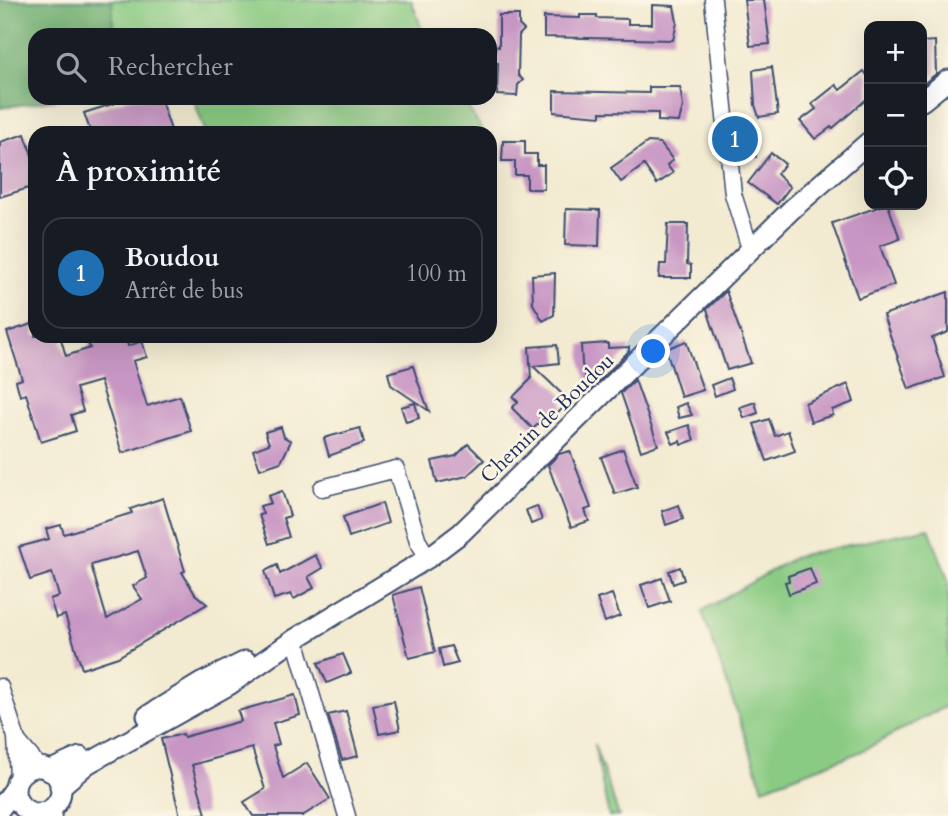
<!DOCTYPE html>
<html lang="fr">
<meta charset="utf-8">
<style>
body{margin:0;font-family:Cardo,serif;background:#20242c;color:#f1f3f6}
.controls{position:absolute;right:21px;top:21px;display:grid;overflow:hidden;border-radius:14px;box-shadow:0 7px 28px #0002}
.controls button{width:63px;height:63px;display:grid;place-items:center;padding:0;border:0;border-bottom:2px solid #363941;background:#171b24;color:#f1f3f6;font:35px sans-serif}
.you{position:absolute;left:654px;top:352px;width:24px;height:24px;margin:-18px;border:5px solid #fff;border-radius:50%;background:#1a73e8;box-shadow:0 0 0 10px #1a73e833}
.badge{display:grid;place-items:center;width:46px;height:46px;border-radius:50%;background:#1f6fb2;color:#fff;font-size:23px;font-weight:700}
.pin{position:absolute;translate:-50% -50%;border:4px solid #fff;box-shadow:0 2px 7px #0006}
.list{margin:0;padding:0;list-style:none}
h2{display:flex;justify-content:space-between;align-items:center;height:91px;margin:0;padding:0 28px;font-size:30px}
h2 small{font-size:23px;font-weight:400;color:#9ea1a6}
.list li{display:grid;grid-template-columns:46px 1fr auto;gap:21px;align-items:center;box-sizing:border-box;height:112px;margin:0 14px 14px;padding:0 14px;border:2px solid #363941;border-radius:21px}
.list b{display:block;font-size:26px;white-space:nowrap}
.list p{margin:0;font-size:23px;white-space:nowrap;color:#9ea1a6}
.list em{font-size:23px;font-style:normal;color:#9ea1a6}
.icon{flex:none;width:38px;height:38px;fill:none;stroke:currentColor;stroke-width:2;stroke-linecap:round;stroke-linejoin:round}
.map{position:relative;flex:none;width:948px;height:816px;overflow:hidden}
.search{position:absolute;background:#171b24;box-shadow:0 7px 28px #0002;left:28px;top:28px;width:469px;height:77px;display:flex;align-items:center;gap:18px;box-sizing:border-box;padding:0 24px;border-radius:21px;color:#9ea1a6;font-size:26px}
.panel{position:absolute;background:#171b24;box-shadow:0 7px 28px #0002;left:28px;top:126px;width:469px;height:217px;border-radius:21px}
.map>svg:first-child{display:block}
.green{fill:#8acb83;stroke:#527d70;stroke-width:2}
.forest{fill:#6faf71;stroke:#456f68;stroke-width:2}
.building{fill:#c896c4;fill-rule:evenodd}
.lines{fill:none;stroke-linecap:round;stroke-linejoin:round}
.minor-casing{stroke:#3b4b6f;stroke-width:19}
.tertiary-casing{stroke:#3b4b6f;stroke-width:23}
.minor{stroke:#fff;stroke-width:16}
.tertiary{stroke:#fff;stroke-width:19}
.labels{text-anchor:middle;stroke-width:5;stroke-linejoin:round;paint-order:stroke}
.street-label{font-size:21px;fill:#1b2f5e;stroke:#fcf5e5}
</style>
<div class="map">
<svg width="948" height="816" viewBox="0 0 948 816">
<rect width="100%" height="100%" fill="#fcf5e5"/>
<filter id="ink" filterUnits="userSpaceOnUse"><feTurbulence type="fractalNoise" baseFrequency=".0143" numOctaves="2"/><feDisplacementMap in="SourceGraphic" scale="14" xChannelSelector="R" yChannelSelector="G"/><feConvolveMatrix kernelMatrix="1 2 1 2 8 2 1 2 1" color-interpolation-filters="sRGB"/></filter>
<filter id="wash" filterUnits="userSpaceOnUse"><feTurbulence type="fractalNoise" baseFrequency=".00686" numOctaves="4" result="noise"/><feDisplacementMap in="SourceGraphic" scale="28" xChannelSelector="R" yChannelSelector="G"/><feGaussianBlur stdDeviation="1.57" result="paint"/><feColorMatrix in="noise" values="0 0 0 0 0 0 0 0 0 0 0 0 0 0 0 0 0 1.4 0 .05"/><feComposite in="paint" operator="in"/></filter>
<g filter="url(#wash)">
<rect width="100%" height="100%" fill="#f3ebd1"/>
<g class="green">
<polygon points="112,0 411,0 424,35 113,35"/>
<polygon points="193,98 462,98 484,133 360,133 358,127 345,133 206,133"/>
<polygon points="929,528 948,580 948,705 860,752 763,788 702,611 797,556"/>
<polygon points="594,744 619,816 609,816"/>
</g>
<polygon class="forest" points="0,0 112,0 113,35 35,35 35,98 64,98 0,108"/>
<g id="blocks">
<g class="building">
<polygon points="744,0 764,0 770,44 750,46"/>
<polygon points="652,5 674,6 677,22 673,40 544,37 544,17 580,18 580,15 597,15 597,18 628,19 628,24 652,24"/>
<polygon points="499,15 519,15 519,25 524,30 519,35 518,75 523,80 518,85 517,96 497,95 498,63 494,63 495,55 495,46 499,47"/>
<polygon points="935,41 936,74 922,85 922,42"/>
<polygon points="772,67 778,114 759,117 755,105 753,70"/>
<polygon points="864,71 869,78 869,97 832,129 831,127 815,139 800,121 816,109 812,104 836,85 840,90"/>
<polygon points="649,87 680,87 683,106 679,122 658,121 658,113 601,112 601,116 554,112 554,91 649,93"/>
<polygon points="131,98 160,98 172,133 91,133 84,113"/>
<polygon points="25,134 35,165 35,186 0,197 0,142"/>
<polygon points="503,141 525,141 525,154 537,154 537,165 544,165 544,189 527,189 527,175 515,175 515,161 502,161"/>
<polygon points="648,142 660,143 673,160 667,165 673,173 657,184 644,165 621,182 611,168"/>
<polygon points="754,142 756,157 741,159 739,144"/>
<polygon points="771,153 785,164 777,174 790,187 777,204 748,183"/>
<polygon points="884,205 888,205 900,239 880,246 894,285 858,298 832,223"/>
<polygon points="566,209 600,210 599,246 565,245"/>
<polygon points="668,224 688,224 687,264 691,265 691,278 659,278 660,264 666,264"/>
<polygon points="555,273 554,315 543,321 533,304 532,275"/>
<polygon points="726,291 751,363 727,370 707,309"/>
<polygon points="948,292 948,332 932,338 945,377 909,389 883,315"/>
<polygon points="35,323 35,336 60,336 66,356 90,348 86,336 125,336 128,346 142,341 147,357 133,361 147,406 180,396 191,431 122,453 100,381 76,388 83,411 71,415 76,431 41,442 26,394 20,396 16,381 22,379 7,332"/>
<polygon points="686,341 703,390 681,397 666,349"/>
<polygon points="608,343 608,348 629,347 629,351 589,391 582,364 581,345"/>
<polygon points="557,345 559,363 533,366 562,394 563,408 555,416 550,412 533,429 512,408 518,402 513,397 531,379 529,347"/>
<polygon points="413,366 418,382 429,411 391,385 388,373"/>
<polygon points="729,378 733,389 715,396 711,385"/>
<polygon points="635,380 658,445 641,451 621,393"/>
<polygon points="848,384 854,402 832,410 833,415 811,422 805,403"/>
<polygon points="755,402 758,413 744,418 740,407"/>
<polygon points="415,403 419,418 406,422 401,407"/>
<polygon points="686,403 692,415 679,418 676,407"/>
<polygon points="769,419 775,436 788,431 795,451 767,461 754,424"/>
<polygon points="689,425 694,440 681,445 680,441 673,444 668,432"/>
<polygon points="281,427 284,437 291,441 281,462 260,469 253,450 269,444 265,432"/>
<polygon points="360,428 364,443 329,456 324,438"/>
<polygon points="468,444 484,460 467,476 437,483 432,461 456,456"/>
<polygon points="623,449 637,487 615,494 601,457"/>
<polygon points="570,451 591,508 585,510 589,521 571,527 548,465 559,454"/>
<polygon points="282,491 290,516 283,518 289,537 269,544 259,515 263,514 260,506 271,503 268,496"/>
<path d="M163,498L185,571L182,572L195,594L207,604L118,657L82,669L65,615L56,618L50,599L59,596L52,573L30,580L19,547L49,539L46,529L61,525L64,534L132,513L130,509ZM138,551L147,578L133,586L142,599L107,619L91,565Z"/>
<polygon points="382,503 388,523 349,537 343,517"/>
<polygon points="679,505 683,519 666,525 662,511"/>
<polygon points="537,506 542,520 531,524 526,510"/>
<polygon points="315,555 323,568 308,577 314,588 294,599 291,594 274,599 265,571 277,565 280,574"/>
<polygon points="680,567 684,580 673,584 669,571"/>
<polygon points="810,568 816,584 789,594 785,582 789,581 788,576"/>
<polygon points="662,578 670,601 649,608 641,585"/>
<polygon points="419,587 435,652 409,658 393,595"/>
<polygon points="612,594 620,616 605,622 597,599"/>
<polygon points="451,646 458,663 443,667 439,649"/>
<polygon points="343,654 351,673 327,683 318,663"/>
<polygon points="295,695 300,715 273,723 279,744 273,746 283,778 307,763 330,799 302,816 253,816 244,802 265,789 252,748 192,765 206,814 180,816 161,739 183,734 184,737 241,721 238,711"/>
<polygon points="394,701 400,730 379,734 373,705"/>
<polygon points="346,711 358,756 342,760 328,715"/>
</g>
</g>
</g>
<g filter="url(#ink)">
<use href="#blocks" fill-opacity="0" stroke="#3b4b6f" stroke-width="2"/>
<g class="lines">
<g class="minor-casing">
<g id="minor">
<polyline points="713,0 733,194 748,242 753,248"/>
<polyline points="322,488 396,469 418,541 428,558"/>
<polyline points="295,639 347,816"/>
<polyline points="0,687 16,737 18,778"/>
<polyline points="18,742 40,768"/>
<polyline points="35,813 38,816"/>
<polyline points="53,816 54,806"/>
</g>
</g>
<g class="tertiary-casing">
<g id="tertiary">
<polyline points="922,101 948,80"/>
<polyline points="147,716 201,683 246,661"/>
<circle cx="38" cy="790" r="23"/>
<polyline points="49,771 80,757"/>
<polyline points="60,787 87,764 229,685 295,639 428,558 461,533 791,210 869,142"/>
<polyline points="0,809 15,788"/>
</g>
</g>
<use href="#minor" class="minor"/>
<use href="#tertiary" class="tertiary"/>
</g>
</g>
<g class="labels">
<g class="street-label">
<text transform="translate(547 418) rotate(-44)" y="7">Chemin de Boudou</text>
</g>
</g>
</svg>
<div class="controls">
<button>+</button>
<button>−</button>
<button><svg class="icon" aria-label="locate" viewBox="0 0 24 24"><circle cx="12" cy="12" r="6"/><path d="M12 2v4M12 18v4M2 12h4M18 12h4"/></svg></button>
</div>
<div class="you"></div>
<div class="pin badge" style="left:735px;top:139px">1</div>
<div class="search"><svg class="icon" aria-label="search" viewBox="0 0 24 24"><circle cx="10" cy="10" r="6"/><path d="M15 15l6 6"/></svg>Rechercher</div>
<section class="panel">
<h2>À proximité<small></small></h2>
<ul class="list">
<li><span class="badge">1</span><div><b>Boudou</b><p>Arrêt de bus</p></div><em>100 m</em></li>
</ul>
</section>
</div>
